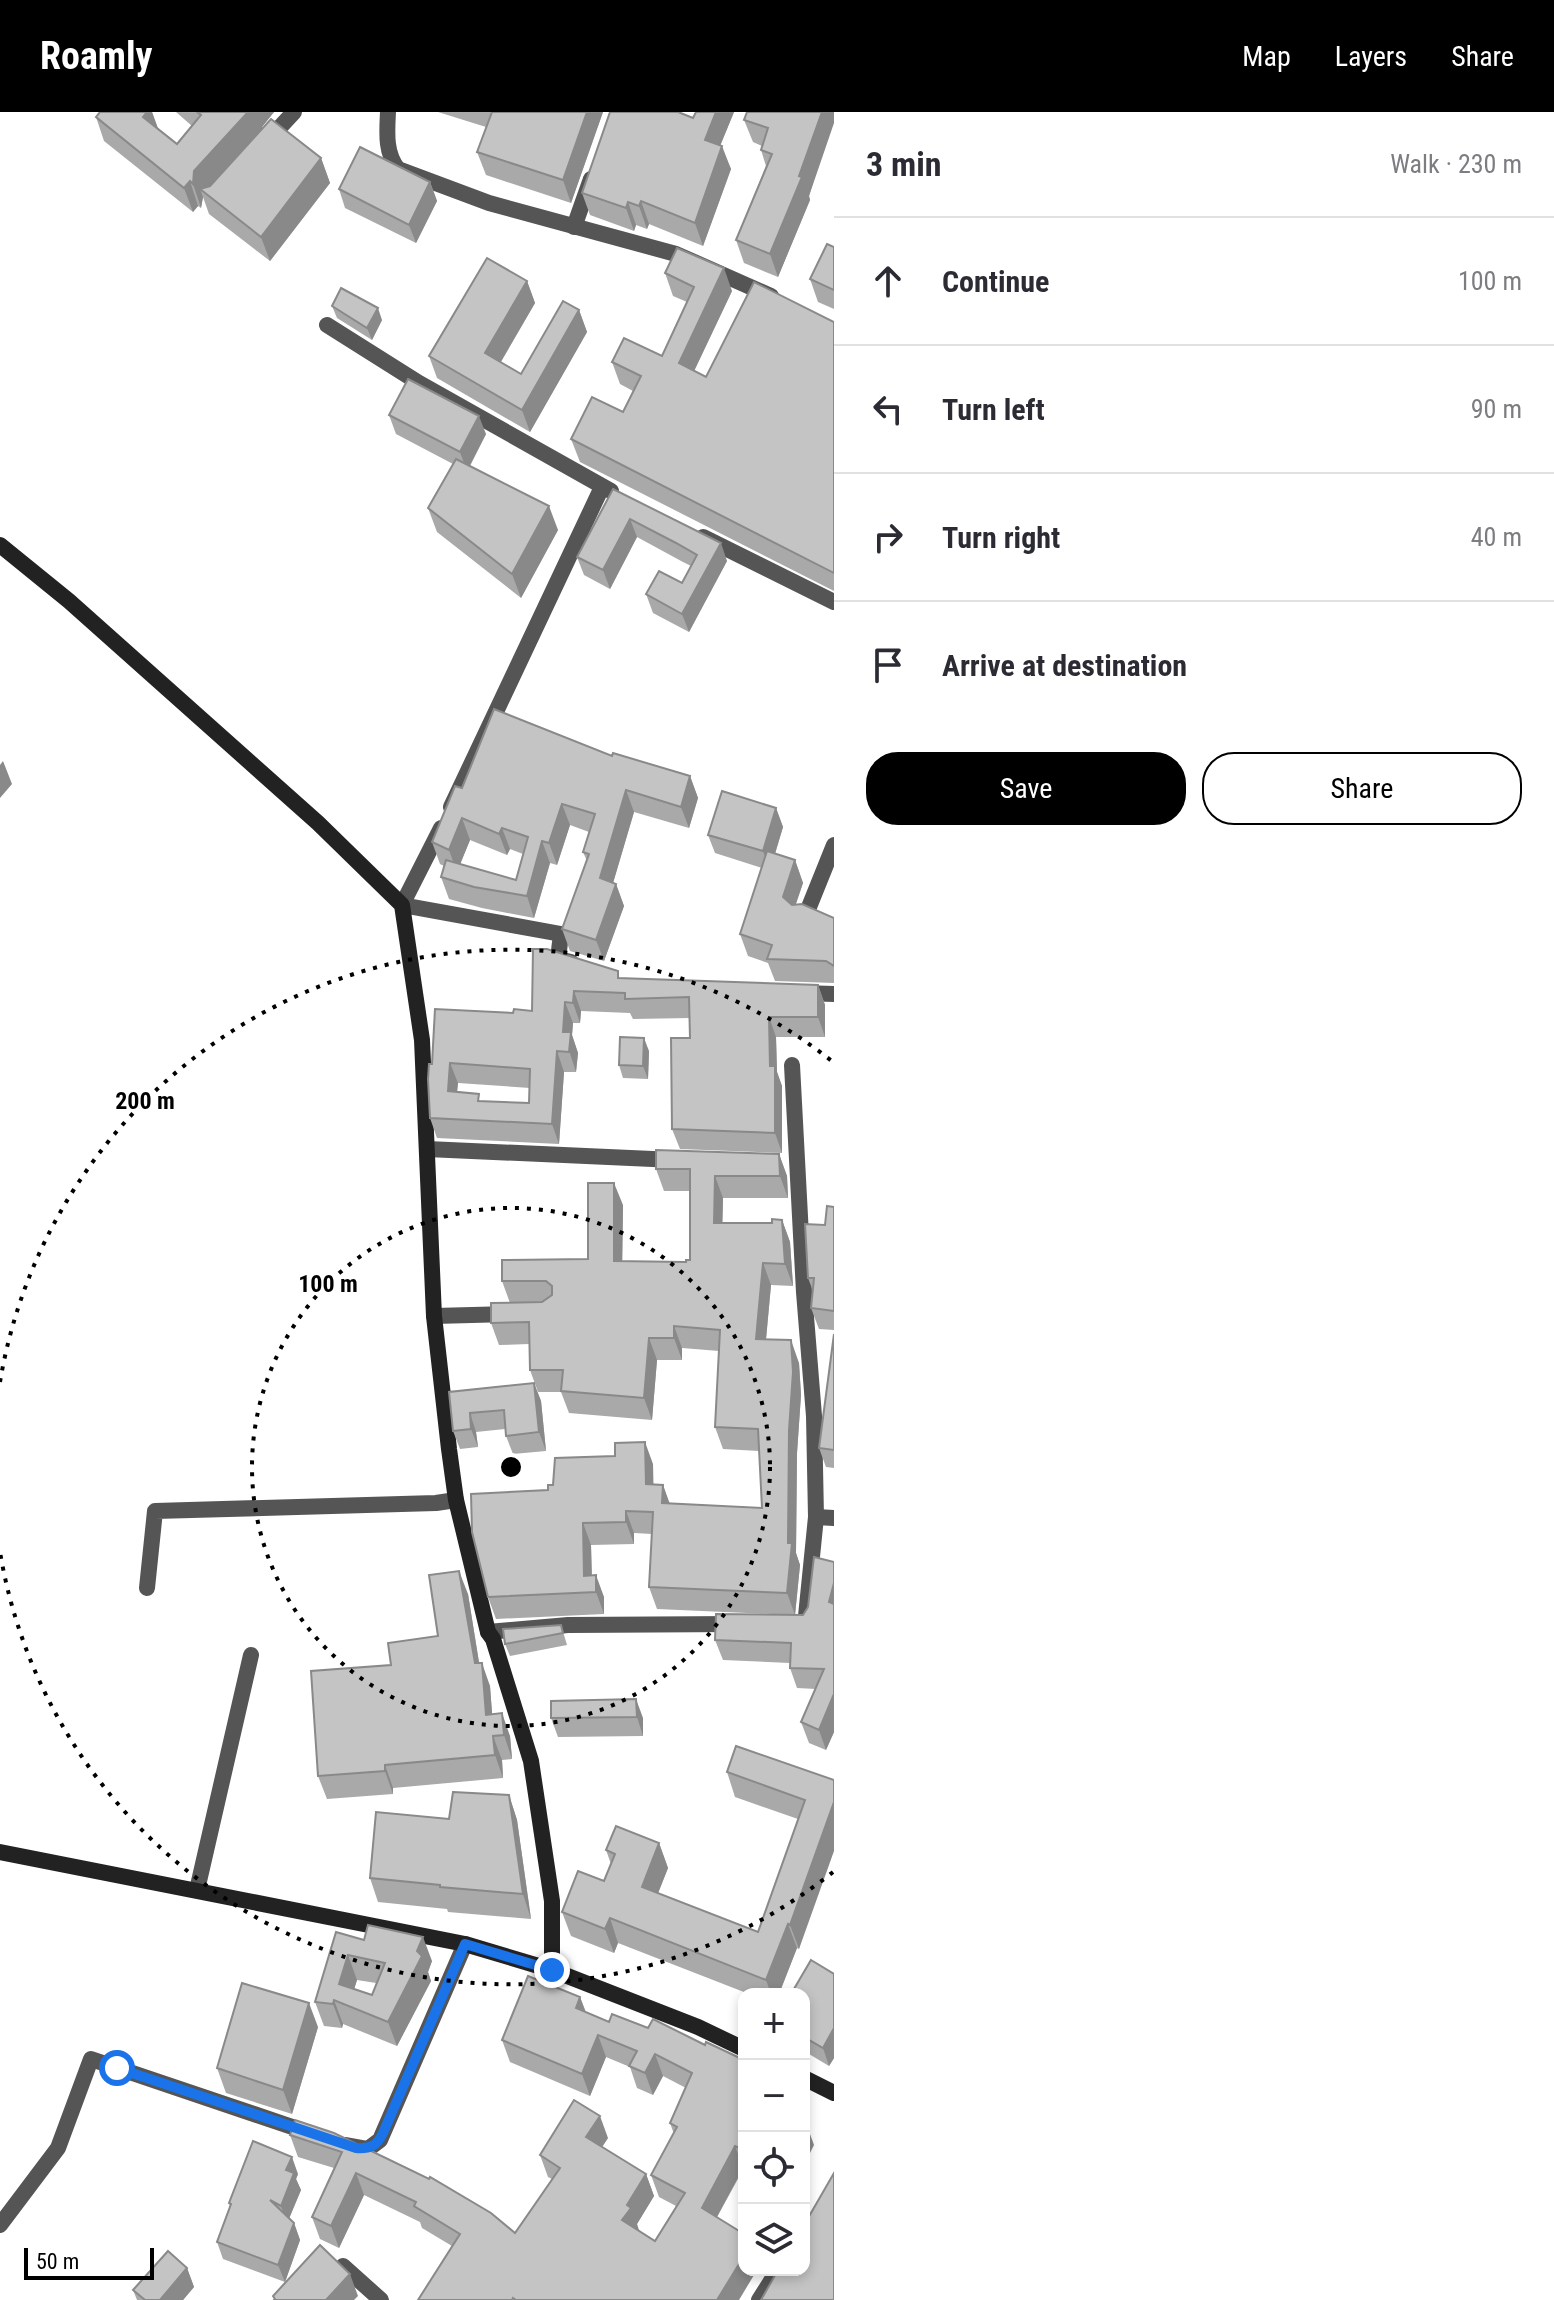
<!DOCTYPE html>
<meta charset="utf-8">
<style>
body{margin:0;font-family:"Roboto Condensed",sans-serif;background:#f2f2f3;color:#2b2b33}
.controls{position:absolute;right:24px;bottom:24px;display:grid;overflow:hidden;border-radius:16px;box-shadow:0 4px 12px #0003}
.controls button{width:72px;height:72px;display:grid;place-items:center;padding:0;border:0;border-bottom:2px solid #e1e1e2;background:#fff;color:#2b2b33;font:40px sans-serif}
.scale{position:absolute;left:24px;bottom:20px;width:130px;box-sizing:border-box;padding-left:8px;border:4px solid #000;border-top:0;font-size:22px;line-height:28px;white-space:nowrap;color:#000;-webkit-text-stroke:6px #fff;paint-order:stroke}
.stop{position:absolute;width:24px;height:24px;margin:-18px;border:6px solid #1a73e8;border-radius:50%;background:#fff}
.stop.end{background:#1a73e8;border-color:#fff;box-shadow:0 2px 8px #0008}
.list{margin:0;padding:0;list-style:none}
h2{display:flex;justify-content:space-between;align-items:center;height:104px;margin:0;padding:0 32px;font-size:34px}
h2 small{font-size:26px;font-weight:400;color:#7c7c81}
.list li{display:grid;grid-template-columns:52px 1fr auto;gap:24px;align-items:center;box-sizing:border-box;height:128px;padding:0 32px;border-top:2px solid #e1e1e2}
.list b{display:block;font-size:30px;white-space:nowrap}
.list em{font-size:26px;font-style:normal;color:#7c7c81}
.actions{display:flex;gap:16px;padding:24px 32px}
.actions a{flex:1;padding:18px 0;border:2px solid #000;border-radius:32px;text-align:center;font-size:28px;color:#000}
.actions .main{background:#000;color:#fff}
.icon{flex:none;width:44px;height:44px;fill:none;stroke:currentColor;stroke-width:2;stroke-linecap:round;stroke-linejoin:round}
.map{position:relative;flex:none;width:834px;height:2188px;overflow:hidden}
header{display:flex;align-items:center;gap:48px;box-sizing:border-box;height:112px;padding:0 40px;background:#000;color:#fff}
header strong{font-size:38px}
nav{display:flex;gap:44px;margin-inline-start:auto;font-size:28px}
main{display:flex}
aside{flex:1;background:#fff}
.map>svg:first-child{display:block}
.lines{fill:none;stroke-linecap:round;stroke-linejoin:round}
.street{stroke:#555;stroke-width:16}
.secondary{stroke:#222;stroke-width:16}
.wall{fill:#a9a9a9;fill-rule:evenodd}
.shaded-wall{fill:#898989}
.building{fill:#c4c4c4;stroke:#898989;stroke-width:2;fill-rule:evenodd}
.route{stroke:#1a73e8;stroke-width:10}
.ring{fill:none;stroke:#000;stroke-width:4;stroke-dasharray:4 8}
.centre{fill:#000;stroke:#fff;stroke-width:4}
.ring-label{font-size:24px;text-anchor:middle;font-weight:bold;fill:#000;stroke:#fff;stroke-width:6;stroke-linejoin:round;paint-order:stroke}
</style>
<header>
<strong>Roamly</strong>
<nav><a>Map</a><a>Layers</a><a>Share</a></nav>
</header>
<main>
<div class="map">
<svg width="834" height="2188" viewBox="0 0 834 2188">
<rect width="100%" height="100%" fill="#fff"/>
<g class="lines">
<g class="street">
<path d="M388,0C387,20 385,41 398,57L489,91L676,142L771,184"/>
<polyline points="268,28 294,0"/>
<polyline points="574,115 591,67"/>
<polyline points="327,213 419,271 611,379"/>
<polyline points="703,425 834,490"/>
<polyline points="451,695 602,375"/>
<polyline points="441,716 402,793 561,822 558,847 571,850"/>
<polyline points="805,805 834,733"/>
<polyline points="802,881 834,882"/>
<polyline points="792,953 804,1180 814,1304 816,1405 805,1514 801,1514"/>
<polyline points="427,1037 675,1048"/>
<polyline points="434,1204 512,1202"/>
<polyline points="816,1405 834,1406"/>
<polyline points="147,1476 155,1399 436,1391 456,1388"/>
<polyline points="488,1520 568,1513 738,1512"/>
<polyline points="197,1778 251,1543"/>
<polyline points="346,2033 368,2037 380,2028 465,1832"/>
<polyline points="0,2113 58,2036 91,1947 313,2022"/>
<polyline points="343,2154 381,2188"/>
<polyline points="759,2188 778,2158"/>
</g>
<g class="secondary">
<polyline points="0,433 69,489 318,711 402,793 422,928 434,1204 449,1337 456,1388 488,1520 493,1527 531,1649 552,1789 552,1858"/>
<polyline points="0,1740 465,1832 552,1858 698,1915 744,1937"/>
<polyline points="804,1966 834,1981"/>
</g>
</g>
<g class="wall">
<polygon points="100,0 152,0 158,16 177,32 192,14 176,0 274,0 262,15 262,17 321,46 330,71 270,149 209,102 203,85 201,96 198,94 193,100 104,29 96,5"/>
<polygon points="438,0 603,0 571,91 486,63 477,40 486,15"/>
<polygon points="610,0 681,0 693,6 734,0 720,34 731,57 703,134 649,112 647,117 636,113 634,119 590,103 582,81"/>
<polygon points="834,0 809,84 810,88 778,165 744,151 736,128 766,54 761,38 762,34 753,30 744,8"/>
<polygon points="430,70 437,89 416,131 345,96 339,77"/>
<polygon points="834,135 834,197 818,190 810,167"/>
<polygon points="665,161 732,179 694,259 706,265 834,210 834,479 580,350 571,327 623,300 633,279 620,272 612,250 662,244 687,190 673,184"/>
<polygon points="527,169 535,191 501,250 521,262 579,198 587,220 530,320 437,266 429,244"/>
<polygon points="332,194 382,208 372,228 337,206"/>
<polygon points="389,303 486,322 470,354 558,418 521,486 437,420 428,396 453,352 396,322"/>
<polygon points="613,377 727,449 689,520 653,501 646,482 682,471 691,454 683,450 637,425 610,477 584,463 577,445"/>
<path d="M612,644L690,664L698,686L689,716L634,700L613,771L616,772L624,794L604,849L570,839L562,817L587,749L583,740L589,720L570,713L557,753L550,751L534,806L482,796L449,787L441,765L444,754L440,752L432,730L462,676ZM470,728L507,743L510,737L523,742L516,768L460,752Z"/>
<polygon points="776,696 783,715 775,742 795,748 803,771 795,793 834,806 834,871 775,869 768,851 748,844 740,822 762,756 715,741 708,723"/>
<path d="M533,837L621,866L818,873L825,893V925H776L777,960L782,974V1041L680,1037L672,1017L690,926V906L633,907L630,901L581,899L580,911H573L572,923L578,941L576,960H564L559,1032L437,1026L430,1006L432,952L513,901L532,899ZM458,971L530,976L529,991L481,989L457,980Z"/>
<polygon points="649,939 648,967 623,966 619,953"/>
<polygon points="779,1042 787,1064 788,1086 723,1086 722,1111 772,1111 782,1108 790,1130 793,1174 771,1173 766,1227 799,1251 801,1283 797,1341 796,1441 800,1453 795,1503 657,1497 649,1475 652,1422 634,1421 634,1432 591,1433 592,1463 604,1485 604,1502 496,1507 488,1485 548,1378 553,1373 653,1352 653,1373 663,1373 669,1391 762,1396 759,1339 723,1337 715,1315 719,1239 682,1236 682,1248 657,1248 652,1308 569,1301 561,1280 538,1280 530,1258 529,1232 499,1233 491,1211 510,1191 502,1169 588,1147 623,1093 622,1149 686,1150 690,1148 690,1079 664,1079 656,1057"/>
<polygon points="834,1095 834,1218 819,1217 811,1196 813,1179 808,1166 825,1113"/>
<polygon points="834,1222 834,1356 826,1355 819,1336"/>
<polygon points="534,1271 541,1289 546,1339 513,1342 506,1324 505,1317 476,1320 478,1335 460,1337 453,1319 449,1280"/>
<polygon points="834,1450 834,1620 826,1638 809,1631 801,1610 816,1577 797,1576 790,1556 790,1551 723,1548 715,1528 803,1503"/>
<polygon points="468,1482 479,1551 490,1574 492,1602 510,1624 512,1647 502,1648 503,1666 393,1676 393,1682 327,1687 318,1664 391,1553 438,1524"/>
<polygon points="561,1513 567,1533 510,1544 505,1532"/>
<polygon points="551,1589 643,1606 643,1624 558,1625 551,1606"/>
<polygon points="727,1660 834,1668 799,1837 797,1836 779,1882 749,1882 618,1831 614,1841 571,1824 562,1800 604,1769 611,1752 606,1738 659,1731 668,1756 658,1781 758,1820 798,1707 735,1685"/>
<polygon points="509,1683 517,1708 531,1807 448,1800 447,1797 378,1790 370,1766 449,1707"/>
<path d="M336,1820L432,1849L428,1860L431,1869L397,1934L343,1912L342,1916L324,1914L315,1890ZM357,1868L376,1871L372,1883L354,1877Z"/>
<polygon points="834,1862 834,1946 829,1954 804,1939 804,1882"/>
<polygon points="580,1885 586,1900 609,1910 648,1916 705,1933 744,1948 744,2056 717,2105 739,2188 418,2188 452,2134 422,2116 420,2110 364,2083 339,2136 320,2127 312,2105 334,2056 298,2045 290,2023 295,2008 515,2121 552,2067 548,2065 540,2043 608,2026 602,2035 646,2062 654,2084 637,2112 638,2119 655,2129 676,2094 659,2085 651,2063 674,2022 670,2011 686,1976 663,1964 653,1983 637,1976 630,1955 606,1945 590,1984 510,1950 502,1928"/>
<polygon points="318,1915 292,2002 226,1981 217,1956"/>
<polygon points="298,2062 296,2067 301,2078 289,2107 294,2111 300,2128 285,2170 223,2147 217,2130 230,2094 229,2091"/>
<polygon points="187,2156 194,2175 183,2188 137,2188 133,2178"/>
</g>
<g class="shaded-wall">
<polygon points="147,0 152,0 159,20 143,5"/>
<polygon points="248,0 274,0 262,15 263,18 205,81 200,77 203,85 201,96 193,72 194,59"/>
<polygon points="587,0 603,0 571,91 563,68"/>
<polygon points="716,0 734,0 713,51 705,28"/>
<polygon points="822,0 834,0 834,11 809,84 810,88 778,165 770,142 799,64"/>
<polygon points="722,34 731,57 703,134 695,111"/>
<polygon points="321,46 330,71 270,149 261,125"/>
<polygon points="190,69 198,94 193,100 184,76"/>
<polygon points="430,70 437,89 416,131 409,113"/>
<polygon points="641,89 649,112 647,117 639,94"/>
<polygon points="628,90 636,113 634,119 626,96"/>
<polygon points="724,156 732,179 687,274 679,251"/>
<polygon points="527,169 535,191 493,263 485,241"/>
<polygon points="378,196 382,208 372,228 367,216"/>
<polygon points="579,198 587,220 530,320 522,298"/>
<polygon points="479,304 486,322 467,359 460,340"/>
<polygon points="549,394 558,418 521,486 512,462"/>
<polygon points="630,407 637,425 610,477 603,458"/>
<polygon points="721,431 727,449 689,520 682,502"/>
<polygon points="3,649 12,672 0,686 0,653"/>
<polygon points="690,664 698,686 689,716 681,695"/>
<polygon points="626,678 634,700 608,788 600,766"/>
<polygon points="562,692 570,713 557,753 549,731"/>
<polygon points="776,696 783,715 770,758 763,739"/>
<polygon points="462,706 470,728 457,760 449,738"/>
<polygon points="502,716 510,737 507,743 499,722"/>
<polygon points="542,729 550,751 534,806 527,784"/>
<polygon points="795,748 803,771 791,807 783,785"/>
<polygon points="616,772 624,794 604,849 596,828"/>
<polygon points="818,873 825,893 825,925 818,905"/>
<polygon points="574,879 581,899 580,911 573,891"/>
<polygon points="565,890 573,911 572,923 578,941 576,960 563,920"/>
<polygon points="769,905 776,925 777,960 782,974 782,1041 775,1021 770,954"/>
<polygon points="644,926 649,939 648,967 643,954"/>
<polygon points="557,939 564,960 559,1032 552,1012"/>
<polygon points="450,951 458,971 455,999 448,979"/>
<polygon points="779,1042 787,1064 788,1086 780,1064"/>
<polygon points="715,1064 723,1086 722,1133 714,1111"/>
<polygon points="614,1071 623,1093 622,1171 614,1149"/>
<polygon points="782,1108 790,1130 793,1174 785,1152"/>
<polygon points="763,1151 771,1173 764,1249 756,1227"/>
<polygon points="674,1214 682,1236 682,1248 674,1226"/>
<polygon points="649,1226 657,1248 652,1308 644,1286"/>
<polygon points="791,1228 799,1251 801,1283 797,1341 796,1441 800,1453 795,1503 787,1481"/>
<polygon points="534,1271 541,1289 546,1339 539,1320"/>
<polygon points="470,1301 476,1320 478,1335 471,1317"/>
<polygon points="645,1330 653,1352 654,1394 646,1372"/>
<polygon points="663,1373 671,1395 662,1391"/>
<polygon points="626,1399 634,1421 634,1432 626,1410"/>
<polygon points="583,1411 591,1433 592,1480 584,1464"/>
<polygon points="459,1459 468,1482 483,1575 475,1551"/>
<polygon points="596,1463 604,1485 604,1502 596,1480"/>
<polygon points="834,1471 834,1504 829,1490"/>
<polygon points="482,1551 490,1574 494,1626 486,1603"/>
<polygon points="834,1582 834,1620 826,1638 819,1618"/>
<polygon points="636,1587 643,1606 643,1624 637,1605"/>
<polygon points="502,1601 510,1624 512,1647 504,1623"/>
<polygon points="493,1624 502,1648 503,1666 495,1643"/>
<polygon points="385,1653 393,1676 393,1682 385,1659"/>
<polygon points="509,1683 517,1708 531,1807 523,1782"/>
<polygon points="834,1690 834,1739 799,1837 790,1813"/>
<polygon points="659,1731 668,1756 651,1799 642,1775"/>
<polygon points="610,1806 618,1831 614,1841 605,1817"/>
<polygon points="788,1812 797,1836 779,1882 771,1882 766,1868"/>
<polygon points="423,1825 432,1849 428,1860 431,1869 397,1934 388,1910"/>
<polygon points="348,1843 357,1868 349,1894 339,1872"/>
<polygon points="580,1885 588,1907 576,1896"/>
<polygon points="334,1888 343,1912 342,1916 333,1892"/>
<polygon points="309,1891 318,1915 292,2002 283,1978"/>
<polygon points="834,1916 834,1946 829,1954 823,1936"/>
<polygon points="598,1923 606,1945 590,1984 582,1962"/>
<polygon points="655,1942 663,1964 653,1983 645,1961"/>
<polygon points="600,2004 608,2026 594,2047 586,2025"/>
<polygon points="806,2011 814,2033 804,2053 804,2015"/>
<polygon points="735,2034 743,2056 710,2118 702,2096"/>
<polygon points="292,2045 298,2062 296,2067 301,2078 287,2111 281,2094 286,2058"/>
<polygon points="356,2061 364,2083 339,2136 331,2114"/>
<polygon points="646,2062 654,2084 637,2112 639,2118 630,2130 622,2108 627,2093"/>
<polygon points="294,2111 300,2128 285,2170 278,2153"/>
<polygon points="744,2144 744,2158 757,2158 739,2188 717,2188"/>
<polygon points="187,2156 194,2175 183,2188 160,2188"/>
<polygon points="350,2162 358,2184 354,2188 326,2188"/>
</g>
<g class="building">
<polygon points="100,0 147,0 143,5 177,32 201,3 197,0 248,0 194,59 193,72 190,69 184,76 96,5"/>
<polygon points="492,0 587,0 563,68 477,40"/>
<polygon points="610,0 678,0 693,6 696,0 716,0 705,28 722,34 695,111 641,89 639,94 628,90 626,96 582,81"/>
<polygon points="747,0 822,0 799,64 802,65 770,142 736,128 772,42 761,38 768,16 744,8"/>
<polygon points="271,7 321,46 261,125 200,77 210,74"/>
<polygon points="360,35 430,70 409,113 339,77"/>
<polygon points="827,132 834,135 834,178 810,167"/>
<polygon points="677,136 724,156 679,251 706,265 754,170 834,210 834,461 571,327 592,285 623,300 641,264 612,250 624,226 662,244 694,175 665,161"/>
<polygon points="487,146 527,169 485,241 521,262 563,189 579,198 522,298 429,244"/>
<polygon points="341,176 378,196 367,216 332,194"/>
<polygon points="408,267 479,304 460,340 389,303"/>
<polygon points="456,347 549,394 512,462 428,396"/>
<polygon points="613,377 721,431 682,502 646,482 659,459 682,471 697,443 676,431 630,407 603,458 577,445"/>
<polygon points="494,597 612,644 613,641 690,664 681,695 626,678 600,766 616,772 596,828 562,817 589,742 583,740 595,702 562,692 549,731 542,729 527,784 474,775 441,765 446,748 516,768 528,725 502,716 499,722 462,706 449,738 432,730 455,674 462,676"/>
<polygon points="722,679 776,696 763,739 708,723"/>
<polygon points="767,739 795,748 783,785 792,793 802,792 834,806 834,854 826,849 767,847 772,833 740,822"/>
<path d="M533,837H547L618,859V866L818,873V905H769L770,954H775V1021L672,1017L671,926H690L689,885L625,887V881L574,879L573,891L565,890L563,920H571L569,940L557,939L552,1012L430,1006L428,967L429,952H432L435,897L513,901L514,897L532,899ZM450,951L530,957L529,991L478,989L479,982L448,979Z"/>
<polygon points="620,925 644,926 643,954 619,953"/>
<polygon points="656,1038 779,1042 780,1064 715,1064 714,1111 772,1111 772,1107 782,1108 785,1152 763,1151 756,1227 791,1228 793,1260 789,1318 788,1431 792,1431 787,1481 649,1475 653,1400 626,1399 626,1410 583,1411 584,1464 596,1463 596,1480 488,1485 472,1420 471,1382 548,1378 548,1373 553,1373 555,1346 615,1344 615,1331 645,1330 646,1372 663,1373 662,1391 762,1396 758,1317 715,1315 720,1218 674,1214 674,1226 649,1226 644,1286 561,1279 563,1258 530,1258 529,1210 491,1211 491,1191 542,1190 552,1183 552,1174 546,1169 502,1169 502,1148 588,1147 588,1071 614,1071 614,1149 686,1150 686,1148 690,1148 690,1057 656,1057"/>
<polygon points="827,1094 834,1095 834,1199 811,1196 814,1166 808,1166 805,1112 825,1113"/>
<polygon points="834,1222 834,1338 819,1336"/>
<polygon points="534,1271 539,1320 506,1324 504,1298 470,1301 471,1317 453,1319 449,1280"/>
<polygon points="814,1445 834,1450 834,1471 829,1490 834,1492 834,1582 819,1618 801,1610 824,1557 790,1556 791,1531 715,1528 716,1502 803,1503 808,1495"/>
<polygon points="459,1459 475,1551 482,1551 486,1603 502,1601 504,1623 493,1624 495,1643 385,1653 385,1659 318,1664 311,1559 391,1553 388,1531 438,1524 429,1463"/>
<polygon points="561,1513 563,1521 505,1532 503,1517"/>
<polygon points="636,1587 637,1605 551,1606 551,1589"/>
<polygon points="736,1634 834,1668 834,1690 790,1813 788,1812 766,1868 610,1806 605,1817 562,1800 578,1759 604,1769 615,1742 606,1738 616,1714 659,1731 642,1775 758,1820 805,1688 727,1660"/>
<polygon points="453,1680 509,1683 523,1782 440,1775 440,1773 370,1766 376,1700 449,1707"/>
<path d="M368,1813L423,1825L417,1839L422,1844L388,1910L334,1888L333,1892L315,1890L336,1820L364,1828ZM348,1843L385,1851L372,1883L339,1872Z"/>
<polygon points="811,1848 834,1862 834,1916 823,1936 804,1925 804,1882 791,1882"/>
<polygon points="528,1864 580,1885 576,1896 609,1910 612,1902 648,1916 653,1907 705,1933 706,1930 744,1948 744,2038 735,2034 702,2096 744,2122 744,2144 717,2188 516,2188 513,2186 512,2188 418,2188 460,2122 414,2094 416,2090 356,2061 331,2114 312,2105 342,2040 290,2023 295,2008 334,2021 429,2067 430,2065 491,2101 515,2121 560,2056 540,2043 574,1988 600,2004 586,2025 646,2062 627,2093 631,2096 622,2108 655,2129 685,2081 651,2063 677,2015 670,2011 692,1961 655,1942 645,1961 629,1954 637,1939 598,1923 582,1962 502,1928"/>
<polygon points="242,1871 309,1891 283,1978 217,1956"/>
<polygon points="253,2029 292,2045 286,2058 294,2061 281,2094 270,2088 294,2111 278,2153 217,2130 231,2092 229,2091"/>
<polygon points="834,2061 834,2188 761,2188 778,2158 804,2158 804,2113"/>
<polygon points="320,2133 350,2162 326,2188 274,2188 275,2187 273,2184"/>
<polygon points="168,2139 187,2156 160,2188 145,2188 133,2178"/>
</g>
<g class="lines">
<path class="route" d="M117,1956L356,2036C370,2037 377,2034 383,2021L465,1832L552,1858"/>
</g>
<g class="ring">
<circle cx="511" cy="1355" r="259"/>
<path d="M833 1760A518 518 0 0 1 0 1440M0 1270A518 518 0 0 1 833 950"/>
</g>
<circle cx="511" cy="1355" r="12" class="centre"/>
<g class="ring-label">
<text x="145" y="997">200 m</text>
<text x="328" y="1180">100 m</text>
</g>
</svg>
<div class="controls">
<button>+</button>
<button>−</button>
<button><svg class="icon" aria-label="locate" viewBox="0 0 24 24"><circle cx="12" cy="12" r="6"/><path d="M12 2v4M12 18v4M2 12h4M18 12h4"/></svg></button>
<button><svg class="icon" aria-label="layers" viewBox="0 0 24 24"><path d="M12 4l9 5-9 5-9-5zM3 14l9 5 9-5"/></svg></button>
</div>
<div class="scale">50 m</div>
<div class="stop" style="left:117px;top:1956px"></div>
<div class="stop end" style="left:552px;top:1858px"></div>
</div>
<aside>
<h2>3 min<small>Walk · 230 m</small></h2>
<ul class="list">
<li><svg class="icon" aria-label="ahead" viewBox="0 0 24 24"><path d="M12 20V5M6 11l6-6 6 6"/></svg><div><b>Continue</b></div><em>100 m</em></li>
<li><svg class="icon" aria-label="left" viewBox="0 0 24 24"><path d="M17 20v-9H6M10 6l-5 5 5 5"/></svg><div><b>Turn left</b></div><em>90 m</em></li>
<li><svg class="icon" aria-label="right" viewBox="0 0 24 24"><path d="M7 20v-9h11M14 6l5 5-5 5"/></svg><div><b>Turn right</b></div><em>40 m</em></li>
<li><svg class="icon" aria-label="arrive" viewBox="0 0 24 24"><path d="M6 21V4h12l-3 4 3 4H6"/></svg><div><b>Arrive at destination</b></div></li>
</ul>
<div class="actions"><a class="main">Save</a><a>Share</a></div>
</aside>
</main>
